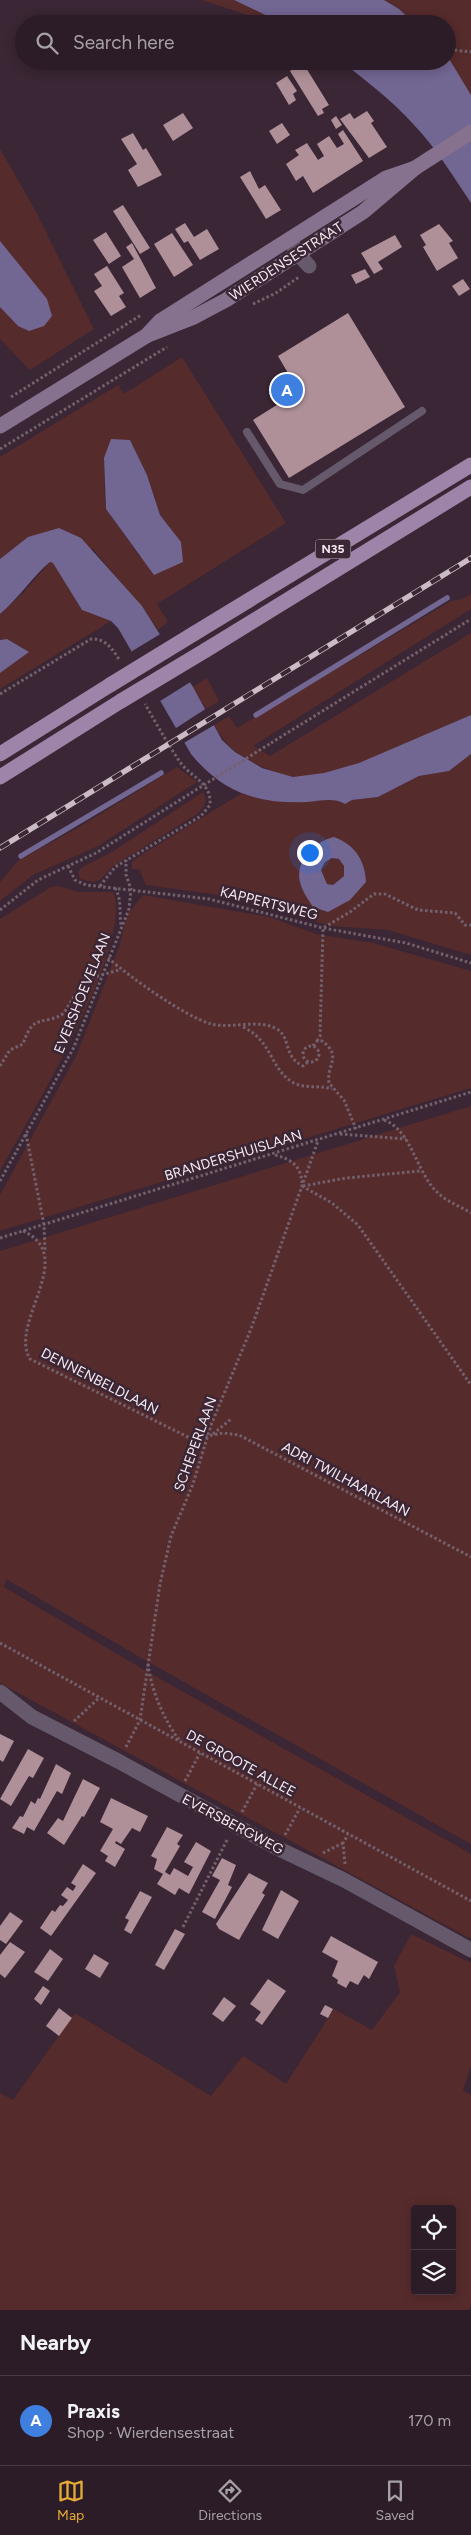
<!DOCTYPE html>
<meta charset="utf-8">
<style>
body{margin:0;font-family:Figtree,sans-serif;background:#34252f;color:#f1f3f6}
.controls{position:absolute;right:15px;bottom:15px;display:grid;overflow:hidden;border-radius:5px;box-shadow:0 2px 12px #0003}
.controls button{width:45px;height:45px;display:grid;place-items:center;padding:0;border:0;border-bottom:1px solid #483a44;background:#2c1c27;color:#f1f3f6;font:25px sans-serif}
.you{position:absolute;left:309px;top:852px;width:18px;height:18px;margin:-12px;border:4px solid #fff;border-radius:50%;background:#1a73e8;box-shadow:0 0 0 8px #1a73e833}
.badge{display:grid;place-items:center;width:32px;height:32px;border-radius:50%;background:#e6ac36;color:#fff;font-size:16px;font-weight:700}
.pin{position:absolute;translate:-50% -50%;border:2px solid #fff;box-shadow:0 1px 5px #0006}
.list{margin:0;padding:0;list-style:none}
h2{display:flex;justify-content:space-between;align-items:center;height:65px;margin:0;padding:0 20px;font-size:21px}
h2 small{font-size:16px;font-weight:400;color:#a6a1a7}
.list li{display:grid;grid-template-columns:32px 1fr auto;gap:15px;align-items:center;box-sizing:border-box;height:90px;padding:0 20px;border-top:1px solid #483a44}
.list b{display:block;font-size:19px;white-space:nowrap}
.list p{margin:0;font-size:16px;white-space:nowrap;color:#a6a1a7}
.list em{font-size:16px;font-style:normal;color:#a6a1a7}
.icon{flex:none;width:28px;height:28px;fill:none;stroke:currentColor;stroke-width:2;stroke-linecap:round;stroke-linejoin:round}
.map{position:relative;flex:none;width:471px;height:2310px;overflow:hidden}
.search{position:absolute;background:#2c1c27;box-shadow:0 2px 12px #0003;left:15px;right:15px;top:15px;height:55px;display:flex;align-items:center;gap:12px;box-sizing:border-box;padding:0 18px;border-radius:28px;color:#a6a1a7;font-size:19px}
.sheet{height:155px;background:#2c1c27}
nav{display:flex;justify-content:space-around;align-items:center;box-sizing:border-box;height:70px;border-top:1px solid #483a44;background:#2c1c27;font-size:14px;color:#a6a1a7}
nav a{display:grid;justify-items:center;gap:2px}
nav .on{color:#e6ac36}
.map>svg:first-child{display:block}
.green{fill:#562b2c;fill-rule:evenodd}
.water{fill:#726693;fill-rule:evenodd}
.pier{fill:#3a2634}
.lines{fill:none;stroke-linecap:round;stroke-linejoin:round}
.stream{stroke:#726693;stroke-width:5.5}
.building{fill:#af9099}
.path{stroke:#73616d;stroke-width:3;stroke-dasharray:2.5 2.5;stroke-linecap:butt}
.lane{stroke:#66596b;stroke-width:8}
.street{stroke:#66596b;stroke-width:15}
.secondary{stroke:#86728e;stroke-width:15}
.primary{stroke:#9e84a8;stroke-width:15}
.rail-casing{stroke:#cabbc5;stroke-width:5.5}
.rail{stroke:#3a2634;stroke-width:4;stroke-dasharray:11;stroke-linecap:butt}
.path-bridge{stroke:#73616d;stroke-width:3;stroke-dasharray:2.5 2.5;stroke-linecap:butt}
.primary-bridge{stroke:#9e84a8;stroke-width:15}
.labels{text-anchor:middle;stroke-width:5;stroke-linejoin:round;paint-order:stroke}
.shield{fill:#3a2634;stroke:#beaeb9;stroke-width:1}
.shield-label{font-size:12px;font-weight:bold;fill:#f7e9f2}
.street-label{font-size:14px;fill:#f7e9f2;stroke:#3a2634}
</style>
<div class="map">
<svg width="471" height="2310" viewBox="0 0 471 2310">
<rect width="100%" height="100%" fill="#3a2634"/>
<g class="green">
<polygon points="202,0 234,0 284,24 274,24"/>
<polygon points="384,0 471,0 471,95 447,56 447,24 415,24 399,9"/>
<polygon points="0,149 33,206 94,329 30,370 0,339"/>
<path d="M182,357L286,523L157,604L168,622L158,630C139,601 114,576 93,549L28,537L0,559V457L118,385L124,394ZM130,440L147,475L160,515L172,530L140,557L106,509L105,503L104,458Z"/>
<polygon points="50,562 53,563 82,610 111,621 0,689 0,673 29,652 7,639 0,640 0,614 23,593"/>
<path d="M471,594V609L253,746L270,756L471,633V715C424,735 349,776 298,777C290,778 283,775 276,772C249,763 228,751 214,725L229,716L237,728L451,601L462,599Z"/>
<polygon points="207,678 219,701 206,709 193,687"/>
<path d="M471,754V955L388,930L331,926L226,896L146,885L139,869H132V862L135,859L242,793C262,802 284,802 306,802C319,801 332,797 345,804L352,800L378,797L419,776L449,771ZM309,852L360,856L328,912Z"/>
<polygon points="177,767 197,782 98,846 33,875 0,901 0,882 18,861 79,827"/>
<path d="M203,792C209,802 204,808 196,815L113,866L100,880L93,882L80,879L78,872L82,867L112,852Z"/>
<polygon points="332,858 339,859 344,866 344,876 333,885 327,884 321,870 325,862"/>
<path d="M59,886L79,892H113C136,943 27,1120 0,1171V919L51,887Z"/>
<polygon points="143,895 269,917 316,934 373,943 471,971 471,1088 0,1231 0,1195 77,1054 120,944 127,915"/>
<polygon points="471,1106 471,1844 143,1659 6,1579 4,1587 141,1668 471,1854 471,1939 0,1683 0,1251"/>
<path d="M411,1934L471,1963V2066L463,2090L471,2095V2306L468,2310H0V2093L13,2100L75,2013L211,2096L243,2056L286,2084L334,2009L372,2030L400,1992L394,1966ZM415,2209H452V2291H415Z"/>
</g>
<g class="water">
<polygon points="234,0 384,0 399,9 415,24 284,24"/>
<path d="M448,57L471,95V203C453,176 436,148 414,125C393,101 366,81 341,61H447Z"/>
<polygon points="0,241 47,299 52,316 44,326 29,331 18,326 0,307"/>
<polygon points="111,439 130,440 147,475 160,515 181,542 183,562 154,575 106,509 104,458"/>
<path d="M59,528L81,538L142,606L193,687L222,740L235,752L262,768L293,777L324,773L359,763L471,715V754L449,771L419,776L378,797L352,800L345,804C333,797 320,801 307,802C258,804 223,793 191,754L118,628L111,621L82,610L53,563L50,562C32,577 20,597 0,614V559L28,537Z"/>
<polygon points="7,639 29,652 0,673 0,640"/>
<path d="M334,837C355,845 365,860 366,882L350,900L328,912L313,907C308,899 302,891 300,882C295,860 315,841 334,837ZM332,858L339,859L344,866V876L333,885L327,884L321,870L325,862Z"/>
</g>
<g class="pier">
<polygon points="162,633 192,681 157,703 129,653"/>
<polygon points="207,708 216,724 182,744 173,730"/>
</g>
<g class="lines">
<g class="stream">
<polyline points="256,715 447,598"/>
<polyline points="21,856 161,773"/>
</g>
</g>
<g class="building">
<polygon points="303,63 329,105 322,109 324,113 318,116 290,71"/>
<polygon points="287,76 297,91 293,94 296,100 289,105 276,83"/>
<polygon points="367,111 374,121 371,123 387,147 369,158 340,119 350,113 354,119"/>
<polygon points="183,113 193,128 173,141 163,125"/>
<polygon points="336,116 342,125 336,129 331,120"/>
<polygon points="282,123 290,135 277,144 269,131"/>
<polygon points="343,130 363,161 313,193 303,176 296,181 286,164 299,155 295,150 307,143 318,160 324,156 317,144 329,136 337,148 344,144 338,134"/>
<polygon points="133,133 143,150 146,148 162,175 138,187 128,170 137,164 121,139"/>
<polygon points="250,171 259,189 265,185 281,210 266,219 240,177"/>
<polygon points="123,205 150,248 140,254 113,211"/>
<polygon points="185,223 194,237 207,229 219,249 200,260 188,241 184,243 175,229"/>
<polygon points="439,224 453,241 449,243 458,258 437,271 423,247 426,245 420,235"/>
<polygon points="106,232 121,256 109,264 93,240"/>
<polygon points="172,233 193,265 174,277 154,244"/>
<polygon points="395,235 402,247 378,262 383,269 374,274 361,253"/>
<polygon points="132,243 156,288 140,298 122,267 134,259 126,247"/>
<polygon points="107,266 124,293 119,296 126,307 111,316 94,291 102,286 94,274"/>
<polygon points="365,269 370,277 356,284 351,275"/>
<polygon points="463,279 470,289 459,296 452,286"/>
<polygon points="348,313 405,407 289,478 253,420 288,398 281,387 292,380 278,356"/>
<polygon points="0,1734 14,1741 3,1762 0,1760"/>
<polygon points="28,1749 44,1758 33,1778 29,1776 11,1806 0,1799"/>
<polygon points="56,1764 71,1773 62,1794 57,1791 34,1831 27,1827 24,1834 12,1828 20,1816 23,1817 31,1801 35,1804 38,1798 40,1799"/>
<polygon points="83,1779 100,1788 84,1817 82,1816 64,1845 47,1833 58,1818 63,1821"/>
<polygon points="111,1798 148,1816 140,1832 132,1828 121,1844 116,1841 115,1843 125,1849 115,1867 105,1861 108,1856 100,1851 113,1829 100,1822"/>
<polygon points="167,1827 183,1835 177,1844 180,1846 165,1872 170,1875 174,1868 188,1876 193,1867 184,1862 196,1842 211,1851 189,1894 179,1888 175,1895 157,1884 163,1874 154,1869 157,1859 151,1856"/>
<polygon points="222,1858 236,1865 228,1885 232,1887 215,1919 202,1912 220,1880 212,1876"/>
<polygon points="83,1864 96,1873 51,1936 40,1928 52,1910 55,1912 60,1905 63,1906 68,1900 61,1895 67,1887 73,1891 76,1886 71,1883"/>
<polygon points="249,1873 268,1883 262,1893 265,1895 239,1940 219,1929 216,1924"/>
<polygon points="281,1890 299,1901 278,1939 262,1930"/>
<polygon points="140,1891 152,1897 131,1934 124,1930 129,1920 125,1918"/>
<polygon points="10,1912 23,1921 6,1944 0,1940 0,1926"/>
<polygon points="175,1929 185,1934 164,1970 155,1965"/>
<polygon points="331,1936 378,1962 369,1979 364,1975 358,1985 350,1981 346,1988 337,1983 338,1980 332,1976 338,1961 322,1952"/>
<polygon points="10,1942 25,1952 5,1978 0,1974 0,1955"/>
<polygon points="50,1949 63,1959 48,1981 34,1972"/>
<polygon points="94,1954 109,1963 100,1978 85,1969"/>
<polygon points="268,1979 286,1991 262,2025 255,2020 261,2012 250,2004"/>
<polygon points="43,1986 50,1991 41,2005 34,1999"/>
<polygon points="224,1997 236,2006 223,2022 212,2014"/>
<polygon points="325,2005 333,2009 328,2018 320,2014"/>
<polygon points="59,2008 72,2018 59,2036 46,2026"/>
</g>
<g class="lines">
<g class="path">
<polyline points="447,56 454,50 471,52"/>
<polyline points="439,62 441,61"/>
<polyline points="253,304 276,293 299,277"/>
<polyline points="11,397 141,315"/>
<polyline points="0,449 167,347"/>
<path d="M0,694L91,639C106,638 113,650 120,661"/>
<polyline points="271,743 471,619"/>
<polyline points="68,866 75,880 86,885 209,899 323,928 406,943 471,963"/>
<path d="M100,886L115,867L201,816L210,805C212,782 190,777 180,762C167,743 156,723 145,704"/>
<path d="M115,888C122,899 119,912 121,925"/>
<polyline points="0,910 38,880 96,853 191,793"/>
<path d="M108,958C130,977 184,1016 211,1024C232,1029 256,1019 275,1028C292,1036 282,1056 303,1066L308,1062"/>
<path d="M243,1027C273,1041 270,1070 294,1083C306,1089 320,1085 332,1089"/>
<polyline points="317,1041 320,1036 323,928 350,912 374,894 385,894 418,910 455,913 465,925 471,925"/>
<circle cx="311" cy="1054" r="8"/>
<path d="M313,1046L317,1041H322C343,1056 326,1065 329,1083L344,1100L356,1129"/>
<path d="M0,1066L10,1050L23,1044C34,1011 44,1027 64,1013L84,980L119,970"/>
<path d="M384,1120C412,1130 416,1173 438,1193C447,1202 460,1206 471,1213"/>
<polyline points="26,1134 44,1225 45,1250"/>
<polyline points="340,1134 406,1139"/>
<path d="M275,1155C291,1159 301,1166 302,1183"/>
<polyline points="0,1181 74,1047 103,974 129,909 131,889 126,875 126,860"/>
<polyline points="302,1186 332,1203 358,1225 471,1385"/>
<polyline points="303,1186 346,1178 420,1171"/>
<path d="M23,1231C79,1256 8,1323 30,1359L192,1439L223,1433L239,1435L471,1557"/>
<polyline points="0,1238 471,1092"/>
<polyline points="213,1434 231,1419"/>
<polyline points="0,1643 471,1901"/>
<path d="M148,1664C151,1689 164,1721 180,1741"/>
<polyline points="74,1721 99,1698"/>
<polyline points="126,1747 140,1720 160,1584 171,1536 193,1484 211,1425 251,1329 318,1141"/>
<polyline points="185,1781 200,1753"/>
<polyline points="242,1812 257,1784"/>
<polyline points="285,1835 300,1808"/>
<polyline points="323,1853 343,1843"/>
<polyline points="345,1864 343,1843 348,1835"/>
<polyline points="183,1927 228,1838"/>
</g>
<polyline class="lane" points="247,432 280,484 303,490 422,411"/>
<g class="street">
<polyline points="290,240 298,254 309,266"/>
<polyline points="0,1692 32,1717 118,1761 277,1848 344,1880 471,1950"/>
</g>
<g class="secondary">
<polyline points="148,335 194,317 226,300 363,212 415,168 471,132"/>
<polyline points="0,426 146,336 160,321 386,178 415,168"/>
</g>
<g class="primary">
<polyline points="195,633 471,465"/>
<polyline points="206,650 471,487"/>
<polyline points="0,754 110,685"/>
<polyline points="0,777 121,701"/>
</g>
<g class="rail-casing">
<polyline id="rail" points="0,848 471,558"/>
</g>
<use href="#rail" class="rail"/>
<polyline class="path-bridge" points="191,793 271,743"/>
<g class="primary-bridge">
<polyline points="110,685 195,633"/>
<polyline points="121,701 206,650"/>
</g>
</g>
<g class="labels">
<rect class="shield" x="315.5" y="539.5" width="35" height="19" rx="4"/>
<g class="shield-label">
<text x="333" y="553">N35</text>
</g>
<g class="street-label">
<text transform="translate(286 261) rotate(-33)" y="5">WIERDENSESTRAAT</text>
<text transform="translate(269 903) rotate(14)" y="5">KAPPERTSWEG</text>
<text transform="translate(82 993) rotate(-68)" y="5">EVERSHOEVELAAN</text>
<text transform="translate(233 1155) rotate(-17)" y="5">BRANDERSHUISLAAN</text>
<text transform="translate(100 1381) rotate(27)" y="5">DENNENBELDLAAN</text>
<text transform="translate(195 1444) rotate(-70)" y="5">SCHEPERLAAN</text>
<text transform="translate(346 1479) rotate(28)" y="5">ADRI TWILHAARLAAN</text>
<text transform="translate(241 1763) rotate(29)" y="5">DE GROOTE ALLEE</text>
<text transform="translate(233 1824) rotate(28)" y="5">EVERSBERGWEG</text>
</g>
</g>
</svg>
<div class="controls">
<button><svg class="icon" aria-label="locate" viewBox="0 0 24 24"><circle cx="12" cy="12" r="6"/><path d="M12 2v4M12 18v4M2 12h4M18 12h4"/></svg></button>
<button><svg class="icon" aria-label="layers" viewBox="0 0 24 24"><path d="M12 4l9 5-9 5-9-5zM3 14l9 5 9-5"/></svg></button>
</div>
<div class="you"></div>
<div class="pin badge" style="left:287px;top:390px;background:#3f7fe0">A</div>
<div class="search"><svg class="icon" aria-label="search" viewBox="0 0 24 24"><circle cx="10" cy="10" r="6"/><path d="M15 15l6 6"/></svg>Search here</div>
</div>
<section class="sheet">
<h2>Nearby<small></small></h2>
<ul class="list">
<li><span class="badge" style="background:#3f7fe0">A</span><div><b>Praxis</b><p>Shop · Wierdensestraat</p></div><em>170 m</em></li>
</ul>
</section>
<nav>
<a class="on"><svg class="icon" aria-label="map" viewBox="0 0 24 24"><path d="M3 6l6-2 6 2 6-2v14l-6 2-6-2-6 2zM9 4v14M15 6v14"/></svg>Map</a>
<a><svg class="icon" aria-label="directions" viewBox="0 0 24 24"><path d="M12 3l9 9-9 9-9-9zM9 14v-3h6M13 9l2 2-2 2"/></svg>Directions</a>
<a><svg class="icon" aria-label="saved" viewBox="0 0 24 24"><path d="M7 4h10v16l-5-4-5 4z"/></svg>Saved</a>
</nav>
